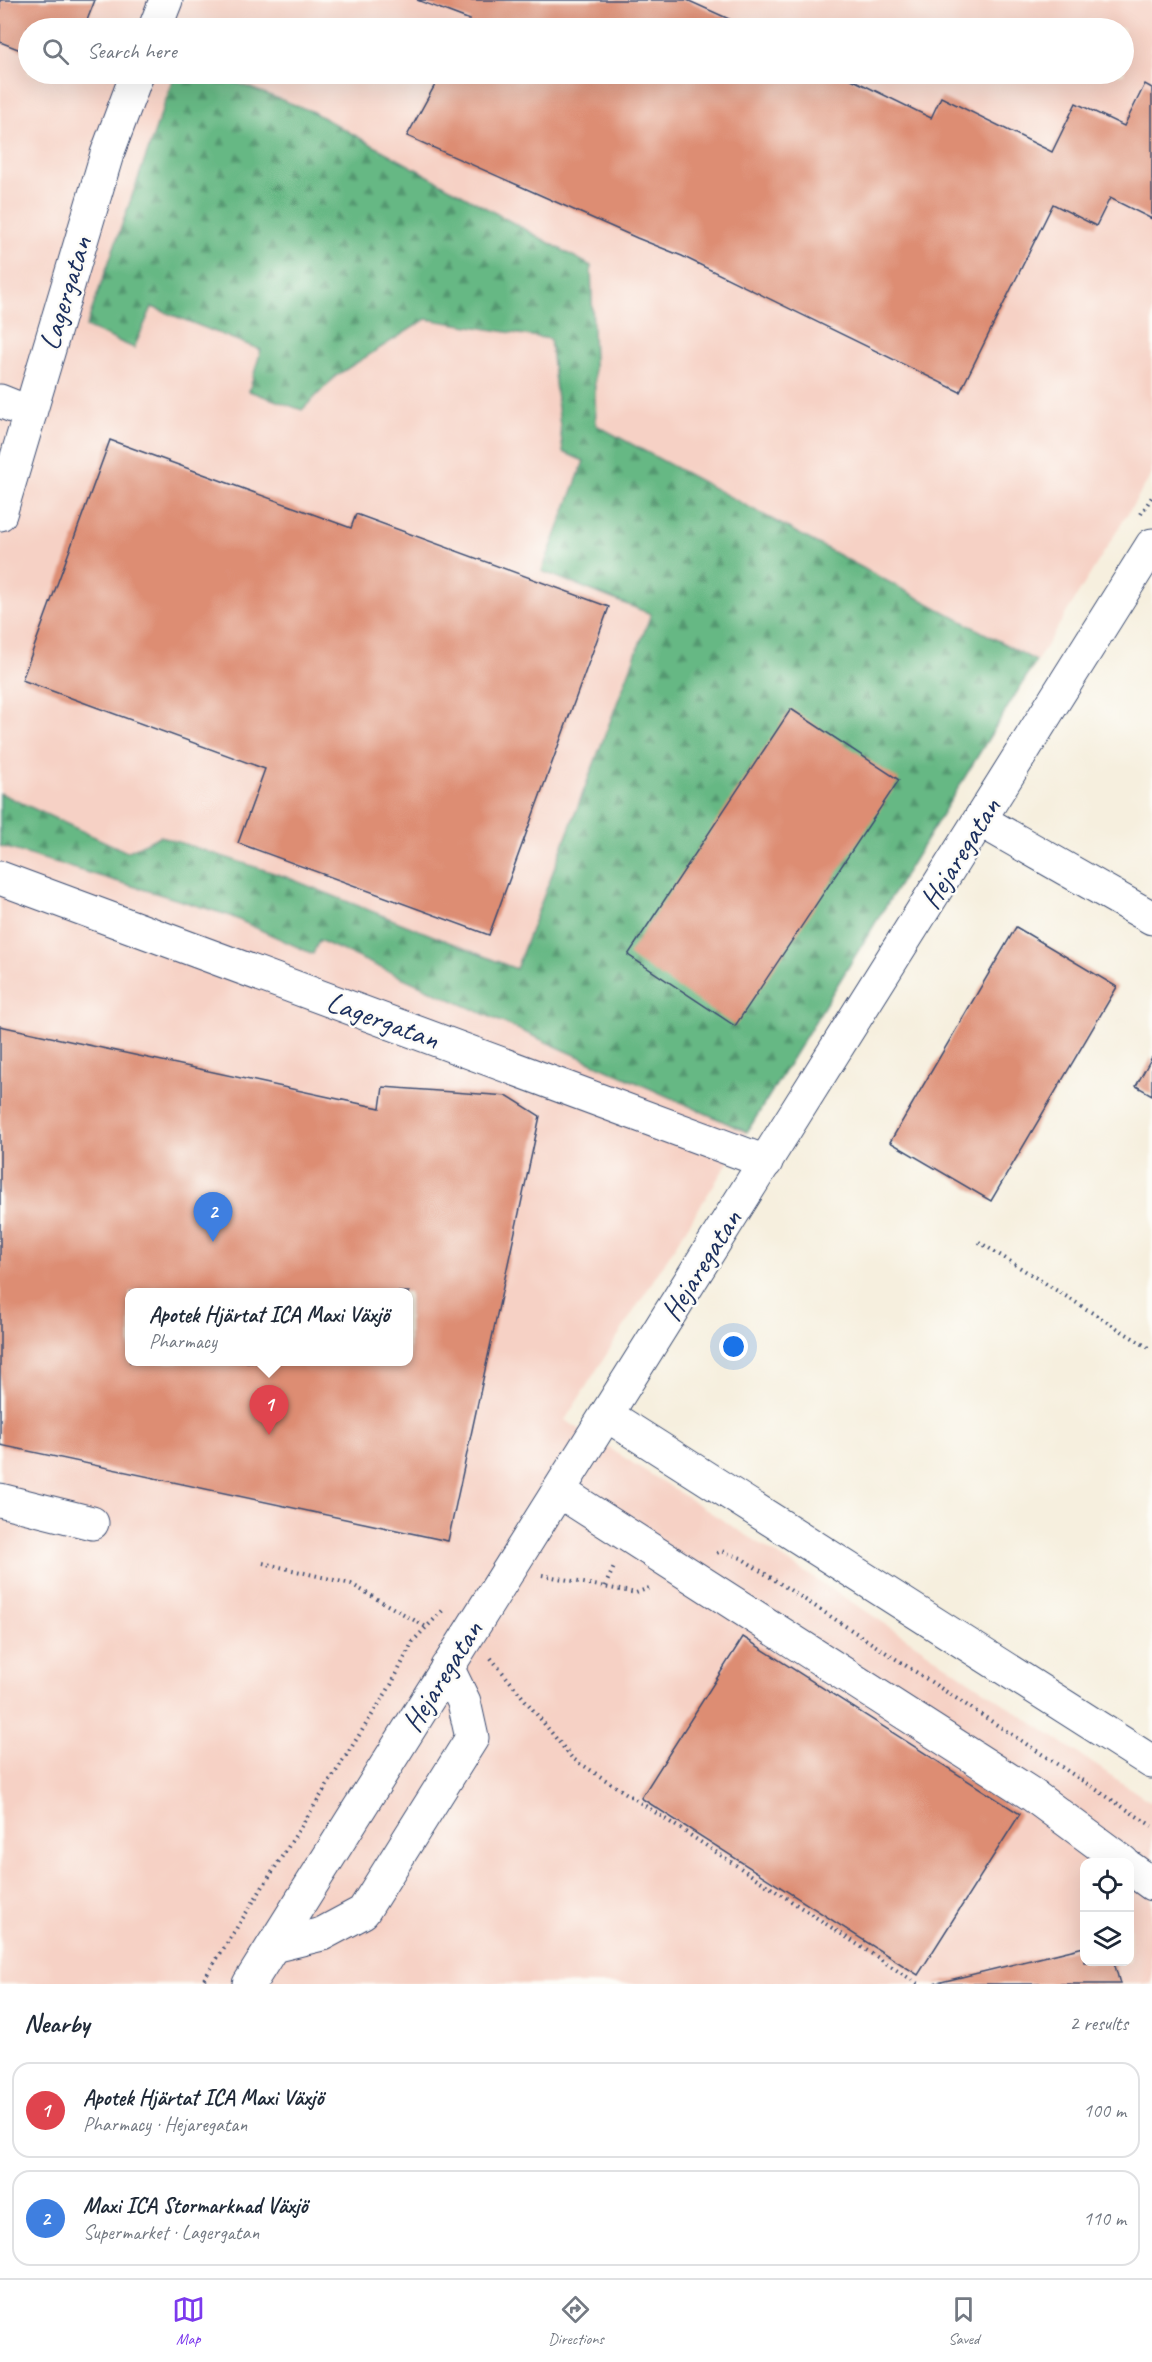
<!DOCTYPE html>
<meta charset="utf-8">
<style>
body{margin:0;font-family:Caveat,sans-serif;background:#f2f2f3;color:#1f2937}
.controls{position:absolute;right:18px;bottom:18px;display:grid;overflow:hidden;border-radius:12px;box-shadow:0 6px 24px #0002}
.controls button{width:54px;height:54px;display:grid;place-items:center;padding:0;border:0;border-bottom:2px solid #e0e1e3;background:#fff;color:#1f2937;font:30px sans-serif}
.you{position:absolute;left:734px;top:1347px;width:21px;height:21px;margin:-15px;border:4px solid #fff;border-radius:50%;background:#1a73e8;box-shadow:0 0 0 9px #1a73e833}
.badge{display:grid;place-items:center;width:39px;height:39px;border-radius:50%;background:#7c3aed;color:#fff;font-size:20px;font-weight:700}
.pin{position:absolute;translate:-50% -50px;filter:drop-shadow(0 2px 3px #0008)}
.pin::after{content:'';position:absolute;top:32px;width:21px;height:18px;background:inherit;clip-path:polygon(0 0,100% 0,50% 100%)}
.popup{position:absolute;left:125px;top:1288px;width:288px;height:78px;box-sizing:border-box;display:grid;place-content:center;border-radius:12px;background:#fff;filter:drop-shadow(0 2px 4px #0005);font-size:20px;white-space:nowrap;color:#747a83}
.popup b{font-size:22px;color:#1f2937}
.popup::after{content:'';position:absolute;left:50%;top:100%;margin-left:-12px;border:12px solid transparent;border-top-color:#fff}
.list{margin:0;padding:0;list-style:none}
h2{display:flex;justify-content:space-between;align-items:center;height:78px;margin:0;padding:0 24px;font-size:26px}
h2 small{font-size:20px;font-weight:400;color:#747a83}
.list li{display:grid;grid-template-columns:39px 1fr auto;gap:18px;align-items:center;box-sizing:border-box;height:96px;margin:0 12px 12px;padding:0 12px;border:2px solid #e0e1e3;border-radius:18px}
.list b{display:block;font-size:22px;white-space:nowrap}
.list p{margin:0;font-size:20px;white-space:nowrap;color:#747a83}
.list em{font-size:20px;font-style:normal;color:#747a83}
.icon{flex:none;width:33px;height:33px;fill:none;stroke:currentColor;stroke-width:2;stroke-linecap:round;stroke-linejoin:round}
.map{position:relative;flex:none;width:1152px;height:1984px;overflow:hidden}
.search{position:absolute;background:#fff;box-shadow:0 6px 24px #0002;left:18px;right:18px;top:18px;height:66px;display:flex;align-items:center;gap:15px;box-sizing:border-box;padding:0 21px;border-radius:33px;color:#747a83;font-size:22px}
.sheet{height:294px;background:#fff}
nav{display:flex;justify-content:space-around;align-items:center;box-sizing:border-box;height:84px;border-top:2px solid #e0e1e3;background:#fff;font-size:16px;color:#747a83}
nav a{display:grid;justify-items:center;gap:3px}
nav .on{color:#7c3aed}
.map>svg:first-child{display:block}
.built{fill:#f6d1c5;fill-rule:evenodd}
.forest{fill:url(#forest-firs);stroke:#407471;stroke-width:1.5}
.building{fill:#dd8d73;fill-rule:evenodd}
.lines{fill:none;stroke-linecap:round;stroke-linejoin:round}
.minor-casing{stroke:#3c4c71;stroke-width:35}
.path{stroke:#3c4c71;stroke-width:4;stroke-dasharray:1.5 4.5;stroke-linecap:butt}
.minor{stroke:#fff;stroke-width:33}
.labels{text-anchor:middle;stroke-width:5;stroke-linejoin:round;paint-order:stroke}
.street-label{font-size:30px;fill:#1b2f5e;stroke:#fdfcf7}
</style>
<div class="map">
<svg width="1152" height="1984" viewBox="0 0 1152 1984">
<defs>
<pattern id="forest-firs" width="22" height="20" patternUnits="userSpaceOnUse" patternTransform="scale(1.5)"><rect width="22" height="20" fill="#66b884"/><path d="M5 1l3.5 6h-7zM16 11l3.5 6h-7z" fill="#53966f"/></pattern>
</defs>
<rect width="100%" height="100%" fill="#fdfcf7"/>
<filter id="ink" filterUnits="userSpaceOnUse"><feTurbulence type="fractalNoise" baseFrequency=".0167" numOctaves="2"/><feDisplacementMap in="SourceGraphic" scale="12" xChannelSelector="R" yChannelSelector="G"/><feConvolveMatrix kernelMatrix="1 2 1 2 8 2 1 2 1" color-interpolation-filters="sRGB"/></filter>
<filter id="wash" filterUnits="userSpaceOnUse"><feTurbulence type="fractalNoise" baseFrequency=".008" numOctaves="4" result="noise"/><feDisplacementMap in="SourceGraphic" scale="24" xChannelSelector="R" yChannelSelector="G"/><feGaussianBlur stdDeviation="1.35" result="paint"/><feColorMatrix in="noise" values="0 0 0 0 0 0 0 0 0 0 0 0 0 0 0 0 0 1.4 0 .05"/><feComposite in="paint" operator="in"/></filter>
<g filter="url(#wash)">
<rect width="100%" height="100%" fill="#f6efde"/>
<path class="built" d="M0,0H1152V474L727,1164L565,1420L872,1615L1152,1803V1984H0ZM28,28H1124V74H28ZM130,1292H409V1362H130ZM1084,1862H1130V1962H1084Z"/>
<polygon class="forest" points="175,74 213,74 311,111 591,266 596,425 1036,661 747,1132 319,940 313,954 228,915 0,846 0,793 127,852 160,836 286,877 516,969 651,614 542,571 584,461 563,452 550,339 426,319 337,375 302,410 249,391 261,350 152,307 134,348 86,327"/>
<g id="blocks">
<g class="building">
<polygon points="0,0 95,0 84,28 28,28 28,53 0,42"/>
<polygon points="417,0 687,0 749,28 465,28 470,20"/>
<polygon points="441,74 841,74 931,118 941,97 1052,152 1076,103 1124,126 1145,84 1152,88 1152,219 1110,198 1096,226 1053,204 960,392 682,256 637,238 407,136"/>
<polygon points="110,440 351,528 356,514 609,607 489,935 238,843 265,769 22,680"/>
<polygon points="791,709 899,780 735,1026 628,955"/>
<polygon points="1016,927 1117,987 991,1201 890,1142"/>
<path d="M0,1026L380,1108L383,1087L508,1096L540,1116L448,1541L0,1445ZM130,1292H409V1362H130Z"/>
<polygon points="1152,1057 1152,1095 1136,1086"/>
<polygon points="743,1637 1020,1814 918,1975 641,1798"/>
<polygon points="1084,1947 1084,1962 1114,1962 1120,1984 933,1984"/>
</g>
</g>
</g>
<g filter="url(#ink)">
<use href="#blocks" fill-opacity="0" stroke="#3c4c71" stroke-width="1.5"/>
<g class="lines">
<g class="minor-casing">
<g id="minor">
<polyline points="155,28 166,0"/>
<polyline points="0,401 30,413"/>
<polyline points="0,514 107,154 137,74"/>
<polyline points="980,820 1152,918"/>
<polyline points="0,878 766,1162"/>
<polyline points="607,1415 1152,1762"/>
<polyline points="559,1491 1031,1794 1123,1862"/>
<polyline points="0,1500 92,1523"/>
<polyline points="1130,1868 1152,1884"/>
<polyline points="273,1946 322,1934 363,1912 472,1738 464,1702 447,1667"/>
<polyline points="249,1984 1152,545"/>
</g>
</g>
<g class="path">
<polyline points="1141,514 1152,497"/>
<polyline points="979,1242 1152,1350"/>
<polyline points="717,1553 721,1551 741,1558 1152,1826"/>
<polyline points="263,1563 351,1584 426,1627"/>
<polyline points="542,1575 636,1593 649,1588"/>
<polyline points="605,1586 615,1565"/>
<polyline points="491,1658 572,1758 918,1984"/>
<polyline points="201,1984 391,1685 413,1641 445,1608"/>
</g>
<use href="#minor" class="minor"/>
</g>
</g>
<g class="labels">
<g class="street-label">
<text transform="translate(65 293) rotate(-73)" y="10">Lagergatan</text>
<text transform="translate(960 853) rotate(-58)" y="10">Hejaregatan</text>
<text transform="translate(383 1020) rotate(20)" y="10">Lagergatan</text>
<text transform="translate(701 1265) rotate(-58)" y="10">Hejaregatan</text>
<text transform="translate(442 1676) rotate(-58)" y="10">Hejaregatan</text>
</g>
</g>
</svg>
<div class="controls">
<button><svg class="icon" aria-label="locate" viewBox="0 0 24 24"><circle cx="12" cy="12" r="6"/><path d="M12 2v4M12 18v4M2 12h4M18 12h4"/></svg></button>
<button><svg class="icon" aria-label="layers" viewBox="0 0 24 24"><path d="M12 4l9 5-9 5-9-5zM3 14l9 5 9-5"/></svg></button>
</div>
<div class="you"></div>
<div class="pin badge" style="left:269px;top:1435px;background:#e0444e">1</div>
<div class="popup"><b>Apotek Hjärtat ICA Maxi Växjö</b>Pharmacy</div>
<div class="pin badge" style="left:213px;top:1242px;background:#3f7fe0">2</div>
<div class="search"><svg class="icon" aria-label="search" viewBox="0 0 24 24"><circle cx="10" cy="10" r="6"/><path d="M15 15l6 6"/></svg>Search here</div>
</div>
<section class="sheet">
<h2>Nearby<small>2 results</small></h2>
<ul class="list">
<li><span class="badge" style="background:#e0444e">1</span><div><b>Apotek Hjärtat ICA Maxi Växjö</b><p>Pharmacy · Hejaregatan</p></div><em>100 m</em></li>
<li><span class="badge" style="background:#3f7fe0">2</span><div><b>Maxi ICA Stormarknad Växjö</b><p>Supermarket · Lagergatan</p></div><em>110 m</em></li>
</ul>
</section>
<nav>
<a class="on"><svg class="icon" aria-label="map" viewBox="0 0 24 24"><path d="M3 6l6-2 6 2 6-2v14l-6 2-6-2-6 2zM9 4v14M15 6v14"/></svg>Map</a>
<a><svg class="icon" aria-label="directions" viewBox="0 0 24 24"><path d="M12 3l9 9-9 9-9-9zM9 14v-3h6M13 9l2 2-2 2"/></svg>Directions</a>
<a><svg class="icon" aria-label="saved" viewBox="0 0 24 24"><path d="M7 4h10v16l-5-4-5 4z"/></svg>Saved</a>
</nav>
